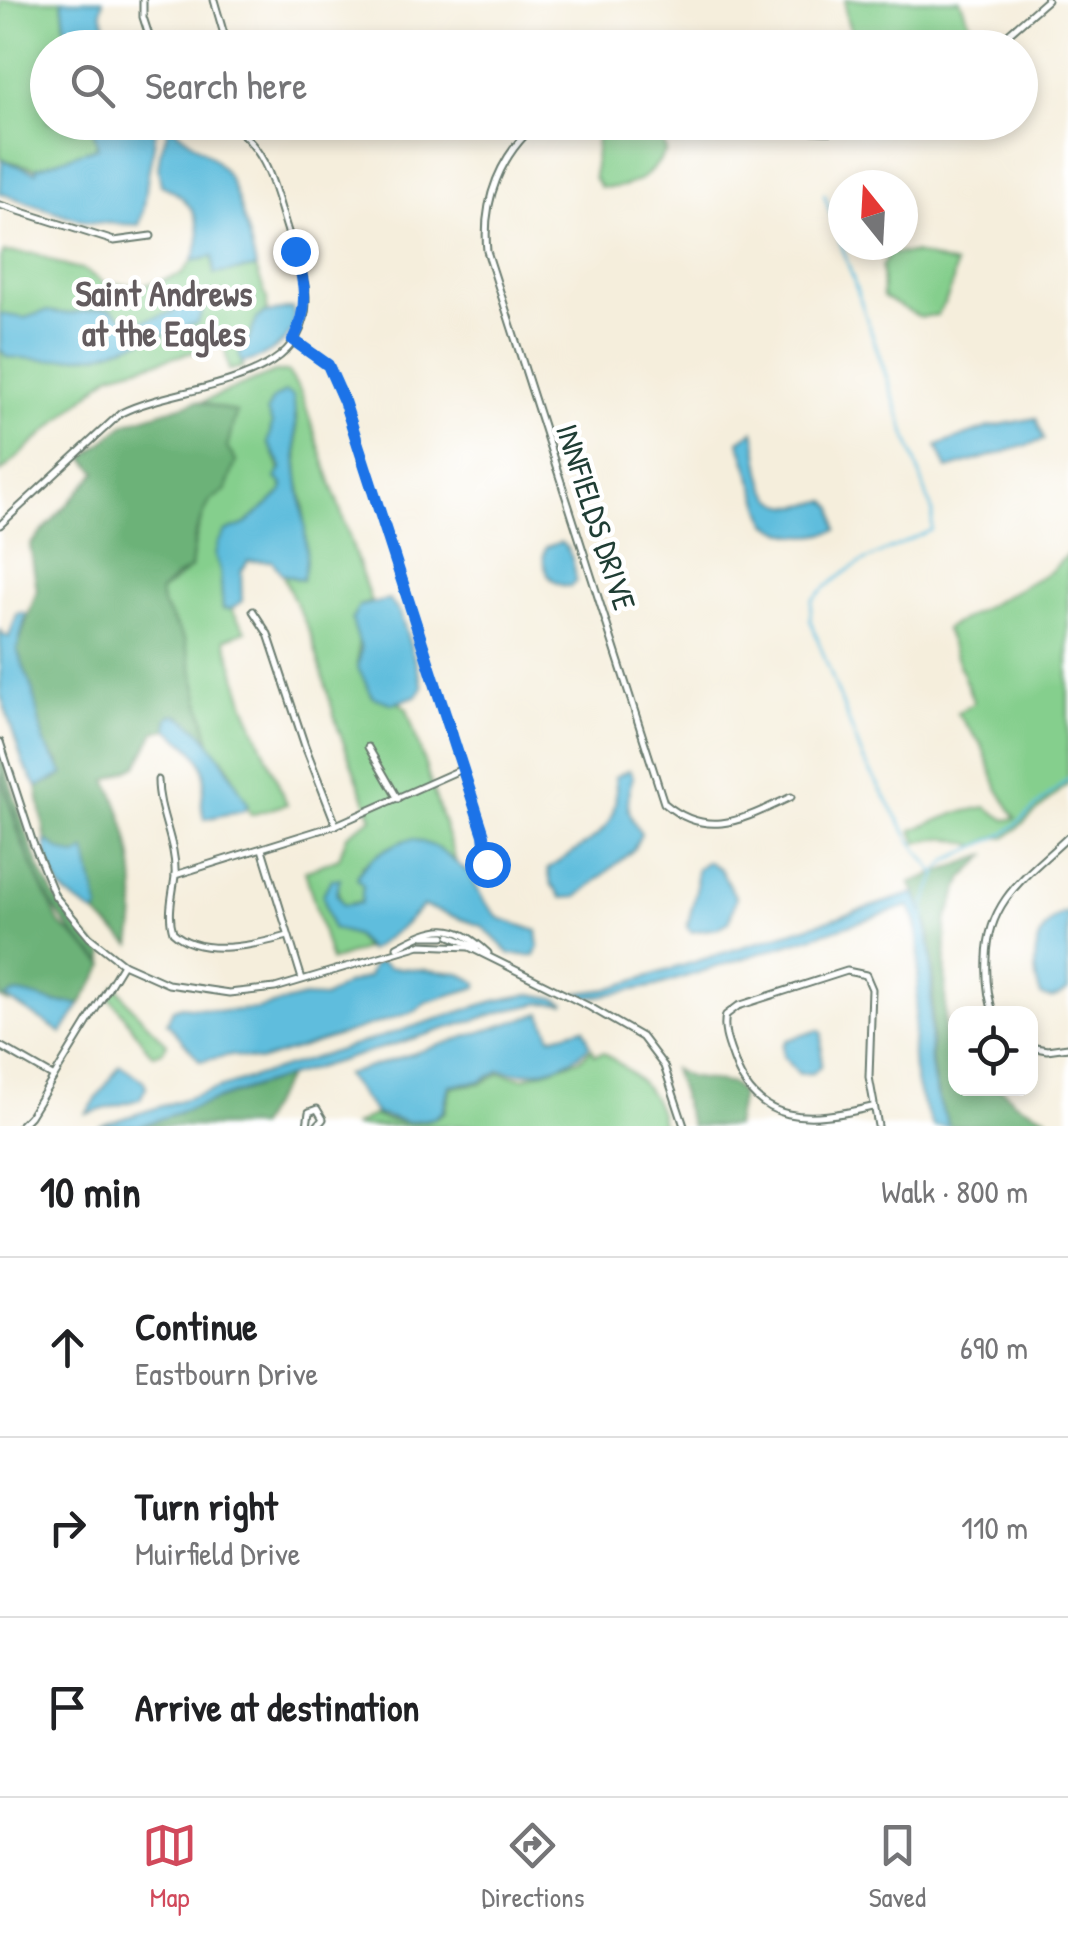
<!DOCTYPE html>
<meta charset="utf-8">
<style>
body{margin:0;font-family:"Patrick Hand",sans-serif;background:#f2f2f2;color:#202124}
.controls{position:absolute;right:30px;bottom:30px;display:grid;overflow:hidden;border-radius:20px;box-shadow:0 5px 15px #0003}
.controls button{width:90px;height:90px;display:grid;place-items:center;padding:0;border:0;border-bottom:2px solid #e0e0e0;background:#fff;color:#202124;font:50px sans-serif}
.compass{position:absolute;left:828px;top:170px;width:90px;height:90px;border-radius:50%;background:#fff;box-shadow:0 5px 15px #0003;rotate:342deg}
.stop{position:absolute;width:30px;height:30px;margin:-22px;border:8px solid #1a73e8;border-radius:50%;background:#fff}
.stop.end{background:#1a73e8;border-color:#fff;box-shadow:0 2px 10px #0008}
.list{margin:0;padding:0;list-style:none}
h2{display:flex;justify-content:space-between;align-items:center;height:130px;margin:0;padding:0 40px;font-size:42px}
h2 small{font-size:32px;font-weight:400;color:#757577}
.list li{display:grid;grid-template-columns:65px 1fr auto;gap:30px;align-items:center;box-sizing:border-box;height:180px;padding:0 40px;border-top:2px solid #e0e0e0}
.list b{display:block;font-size:38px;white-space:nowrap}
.list p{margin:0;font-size:32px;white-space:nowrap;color:#757577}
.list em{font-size:32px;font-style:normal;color:#757577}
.icon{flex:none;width:55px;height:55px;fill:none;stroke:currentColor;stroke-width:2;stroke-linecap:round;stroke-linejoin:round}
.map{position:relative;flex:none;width:1068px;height:1126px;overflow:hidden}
.search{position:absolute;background:#fff;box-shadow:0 5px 15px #0003;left:30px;right:30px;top:30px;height:110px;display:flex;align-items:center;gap:25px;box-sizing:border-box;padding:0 35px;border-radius:55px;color:#757577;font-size:38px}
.sheet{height:670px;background:#fff}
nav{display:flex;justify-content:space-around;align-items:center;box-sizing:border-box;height:140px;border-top:2px solid #e0e0e0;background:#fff;font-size:28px;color:#757577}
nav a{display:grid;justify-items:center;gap:5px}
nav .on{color:#d1495b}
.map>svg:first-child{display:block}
.green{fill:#85cf8d;stroke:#528660;stroke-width:2.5}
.forest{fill:#6cb278;stroke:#467856;stroke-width:2.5}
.water{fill:#5fbddd;stroke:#3f7d88;stroke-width:2.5}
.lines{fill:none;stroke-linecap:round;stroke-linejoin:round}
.stream{stroke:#5fbddd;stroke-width:2.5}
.minor-casing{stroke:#6a7b6f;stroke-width:9}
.minor{stroke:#fff;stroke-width:5}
.route{stroke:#1a73e8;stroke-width:12}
.labels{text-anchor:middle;stroke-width:9;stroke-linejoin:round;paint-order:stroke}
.street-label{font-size:32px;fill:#1f3d34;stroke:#fff}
.neighbourhood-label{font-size:35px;font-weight:bold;fill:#635c5f;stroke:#fff}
</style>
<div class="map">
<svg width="1068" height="1126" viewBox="0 0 1068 1126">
<rect width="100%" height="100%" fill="#fff"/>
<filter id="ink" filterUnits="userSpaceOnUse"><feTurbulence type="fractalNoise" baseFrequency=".01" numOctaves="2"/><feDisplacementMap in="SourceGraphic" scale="20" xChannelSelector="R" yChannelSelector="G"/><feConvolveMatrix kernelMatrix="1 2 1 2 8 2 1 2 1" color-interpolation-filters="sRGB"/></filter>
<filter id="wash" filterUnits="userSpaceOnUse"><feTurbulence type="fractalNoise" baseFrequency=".0048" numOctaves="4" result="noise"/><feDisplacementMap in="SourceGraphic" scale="40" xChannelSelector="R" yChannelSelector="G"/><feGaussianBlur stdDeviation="2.25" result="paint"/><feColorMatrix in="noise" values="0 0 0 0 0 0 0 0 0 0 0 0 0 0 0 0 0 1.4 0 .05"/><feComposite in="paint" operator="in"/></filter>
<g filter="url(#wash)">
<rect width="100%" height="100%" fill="#f5eedc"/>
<g class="green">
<polygon points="0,0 62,0 67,47 48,48 48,122 91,123 99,147 36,168 0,159"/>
<path d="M845,0H960L972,28L970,41L962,47H869C850,36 845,22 845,0Z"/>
<path d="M598,123H656L666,151C650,178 631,190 600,187L594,177Z"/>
<polygon points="4,252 37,254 62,265 82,269 105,283 141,286 181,275 192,261 214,256 214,273 256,268 267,299 267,312 262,314 244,351 240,353 243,367 229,370 224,344 111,374 0,473 0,258"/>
<path d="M914,253L955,265C954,285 948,299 937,315L920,317L883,297L882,267L889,254Z"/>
<path d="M275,372H288L301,392L371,602L359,606L358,664L373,697L400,703L407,709L456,862L436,847L405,840L362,866L357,878L363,886V901L343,905L337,890L325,904L332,928L355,935L365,949L331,961L305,871L339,858L347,835L372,818L338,728L311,635L282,574L302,580L304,506L298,479L296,413L272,424C264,449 285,464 282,492L246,524L225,532L215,555L220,569L223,609H231L246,631L225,639L245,705L287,804L251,815L226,762L211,747L185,640L162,604L160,592L191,568C197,514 222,465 236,413L202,402Z"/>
<path d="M1068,554V784L1006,838L996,837L977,846C955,838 939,836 917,843L912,830L957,813L986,807L1006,820L1016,818L998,790L982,745L957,713L974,703L945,629L1051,571Z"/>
<path d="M116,985L133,1009L167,1044L162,1052L153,1055C136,1037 126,1013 108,997Z"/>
<path d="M592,1048L595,1055L603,1052C629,1070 660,1092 662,1126H352L373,1115C395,1125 425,1126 445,1112L451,1087L482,1083L500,1073L524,1078L581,1059Z"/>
</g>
<g class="forest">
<path d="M197,401L236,412L227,448L236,461L226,490L210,501L195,534L191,568L174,578L160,592L162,604L185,640L211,747L181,716L167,721L168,729L155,732L137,766L107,780C133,833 141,887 131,945L95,914L98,909L85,851L77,857L60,850L46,840L37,787L62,776L60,763L44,744L32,688L17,649L37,590L30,545L97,472L84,458L126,423Z"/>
<path d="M0,755C32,837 33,892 104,954V962C39,913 24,842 0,767Z"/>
<path d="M0,775L23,846L59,923L105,965L80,1005C70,1001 65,1004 55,1002C31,998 33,993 6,998L8,1002L0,998Z"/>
<path d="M988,854L963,878L946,922L945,1044L955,1067L956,1088L1002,1089L1016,1103L1047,1117L1052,1126H949C918,1058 940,1009 931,942C929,921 920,901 910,883Z"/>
<polygon points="673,1069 688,1077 732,1084 741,1094 735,1126 691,1126"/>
<polygon points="288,1076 258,1126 139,1126"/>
</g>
<g class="water">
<polygon points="62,0 103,0 101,12 112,47 68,47"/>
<path d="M91,123H155C157,145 149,161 147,182C145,197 145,210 139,225L86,222L0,193L2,160L36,172V168L98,147Z"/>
<path d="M170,125C189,142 216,155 229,178C237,192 253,251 256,268L214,274L213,257L192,261C209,229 193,198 161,185L158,168L160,153Z"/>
<polygon points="195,298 206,305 197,323 98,355 50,360 7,357 0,349 0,314 25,318 46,311 70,314 101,308 111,309 132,324 173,312"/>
<path d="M292,308C304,337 265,358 242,363L239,353L244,350L257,319L262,314Z"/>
<path d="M285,392L293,396C298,423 294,450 298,477C301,504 312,555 302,580L282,574L272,561H248L241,572L242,601L231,609H223L220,569L215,555L218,543L225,532L246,524L282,492L283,485L276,478L282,467L268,443L272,424L267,411L272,400Z"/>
<polygon points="1036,418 1044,440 947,469 937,446 989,427"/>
<path d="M754,431C762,459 756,507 796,506C807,506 816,501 827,501L834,508L837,530C812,539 789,539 767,523L739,441Z"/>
<path d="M560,542C572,549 575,568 576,581L571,586C551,588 538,565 546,547Z"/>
<polygon points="389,600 400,613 423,687 418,695 393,704 373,697 358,668 361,649 352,620 359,606"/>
<polygon points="22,612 26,614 17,650 32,688 44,743 64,774 37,787 23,763 0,693 0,629 3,635 9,637 17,614"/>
<path d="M174,714C207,725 231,776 248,804L245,810L205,819C196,800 210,782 202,764C195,748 179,739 168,729V718Z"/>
<path d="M629,770L633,777C624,801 627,814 641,834L633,850L577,897L562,898L551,884L548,869C587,840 623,834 615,777Z"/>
<path d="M413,839L436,847L468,872L484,901L499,918L537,931L539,947L535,956L510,954L482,926L423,906L404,925L369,951L355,935L332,928L323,895L331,879H340L336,893L343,905L361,903L363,886L357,878C362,861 395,841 413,839Z"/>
<path d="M46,840L60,850L76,856L86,850L99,909L95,914C86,908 75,901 67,895C54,884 44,854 46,840Z"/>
<polygon points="707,861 720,869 736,898 729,922 718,928 691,932 687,927 696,892 697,869"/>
<path d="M915,893C943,947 926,1007 931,1065C933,1086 940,1107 949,1126H933C922,1105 914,1083 913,1059C911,1019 930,940 909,906L656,986L587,998L578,993L608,989Z"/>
<path d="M1068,912V990C1059,996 1052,1002 1041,995C1029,965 1034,922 1068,912Z"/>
<polygon points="380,962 389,967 459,973 478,983 477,987 426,1002 416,1011 259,1061 231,1055 200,1061 167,1022 173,1009 182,1006 223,1011 257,1009 304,997 324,998 346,984 368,977 373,965"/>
<path d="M17,993C33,994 47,1003 62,1003C68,1003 74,1002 80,1005L62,1033L5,997Z"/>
<polygon points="531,994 555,998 566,1004 542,1003 508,1010 256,1086 139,1126 99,1126 494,1001"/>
<path d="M541,1013L551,1037L584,1028L590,1045C570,1067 528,1078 500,1070L481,1081L449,1085L443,1111L434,1118L407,1122L376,1114L345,1075Z"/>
<polygon points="819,1030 822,1033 821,1066 813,1073 799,1074 783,1056 783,1045 787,1040"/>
<polygon points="120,1065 144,1081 146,1087 140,1099 86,1114"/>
</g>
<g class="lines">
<g class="stream">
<path d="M824,194L933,513L931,530C881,555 855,558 812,600L810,619L863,759L910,839L937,876"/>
<polyline points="925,918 925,904 938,871 948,860 1006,833 1068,779"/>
</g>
</g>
</g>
<g filter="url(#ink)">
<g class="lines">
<g class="minor-casing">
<g id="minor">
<polyline points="143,0 143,17 153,48"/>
<polyline points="214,0 228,48"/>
<polyline points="992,48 1047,0"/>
<path d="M539,122C500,154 482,201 487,251L664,803C709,841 745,818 791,797"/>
<path d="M758,122C802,132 842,137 886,122"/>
<polyline points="0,205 114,241 151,236"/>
<polyline points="293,340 328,365 344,401 484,835 487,864"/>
<path d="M0,525L121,413C182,382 319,389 305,287C302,269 295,252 289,235C274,189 270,152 229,122"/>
<polyline points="253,611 268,634 305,746 336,825"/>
<polyline points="0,742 33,843 55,896 89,937 123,964 168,984 229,993 275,988 420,945 469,947 590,1007 642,1037 664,1066 684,1126"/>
<polyline points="368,747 398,799"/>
<path d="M158,780C158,813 177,843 175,876C173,894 167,914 173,932C201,958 255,945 288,936"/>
<polyline points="262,849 302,979"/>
<polyline points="175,875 336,825 462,769"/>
<polyline points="423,936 444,936"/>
<polyline points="450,936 477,947"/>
<path d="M397,947C438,925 453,921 488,953"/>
<path d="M994,1014C987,996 986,977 987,958C988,899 1028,875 1068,837"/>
<polyline points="0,1046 54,1077"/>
<polyline points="1030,1047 1047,1050 1068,1047"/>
<path d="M872,1107C809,1122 757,1126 734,1060C729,1046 722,1030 726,1015L738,1006L847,971L866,975L872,989L869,1077L878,1126"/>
<polyline points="20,1126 30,1116 123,964"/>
<polyline points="307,1126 309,1112 317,1109 323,1119 317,1126"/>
</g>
</g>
<use href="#minor" class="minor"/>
</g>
</g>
<g class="lines" filter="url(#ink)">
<path class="route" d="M295,251C306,284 309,309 293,340L328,365L344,401L484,835L487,864"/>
</g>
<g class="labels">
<g class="street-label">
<text transform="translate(596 517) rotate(72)" y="11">INNFIELDS DRIVE</text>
</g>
<g class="neighbourhood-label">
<text x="164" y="306">Saint Andrews<tspan x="164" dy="40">at the Eagles</tspan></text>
</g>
</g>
</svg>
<div class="controls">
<button><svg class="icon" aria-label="locate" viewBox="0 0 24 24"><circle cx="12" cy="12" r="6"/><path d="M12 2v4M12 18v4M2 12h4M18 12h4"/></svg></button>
</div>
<svg class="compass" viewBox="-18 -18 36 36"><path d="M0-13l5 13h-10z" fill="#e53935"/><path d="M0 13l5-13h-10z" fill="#757577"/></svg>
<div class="stop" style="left:487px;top:864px"></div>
<div class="stop end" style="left:295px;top:251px"></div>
<div class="search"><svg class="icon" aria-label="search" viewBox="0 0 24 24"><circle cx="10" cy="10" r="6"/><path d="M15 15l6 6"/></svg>Search here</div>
</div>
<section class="sheet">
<h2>10 min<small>Walk · 800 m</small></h2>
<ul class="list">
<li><svg class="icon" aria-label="ahead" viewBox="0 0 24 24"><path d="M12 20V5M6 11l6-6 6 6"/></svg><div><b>Continue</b><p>Eastbourn Drive</p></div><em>690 m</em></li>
<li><svg class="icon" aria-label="right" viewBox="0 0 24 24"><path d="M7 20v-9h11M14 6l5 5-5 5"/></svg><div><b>Turn right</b><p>Muirfield Drive</p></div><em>110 m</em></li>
<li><svg class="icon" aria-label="arrive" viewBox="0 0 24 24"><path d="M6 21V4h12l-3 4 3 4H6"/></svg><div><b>Arrive at destination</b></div></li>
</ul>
</section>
<nav>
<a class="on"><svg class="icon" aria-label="map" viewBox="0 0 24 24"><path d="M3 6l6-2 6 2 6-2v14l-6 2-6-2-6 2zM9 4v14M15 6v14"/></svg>Map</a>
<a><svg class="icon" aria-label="directions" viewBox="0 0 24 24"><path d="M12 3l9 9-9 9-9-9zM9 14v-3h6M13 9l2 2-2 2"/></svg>Directions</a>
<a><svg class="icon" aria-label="saved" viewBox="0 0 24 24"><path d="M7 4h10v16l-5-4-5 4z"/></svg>Saved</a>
</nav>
